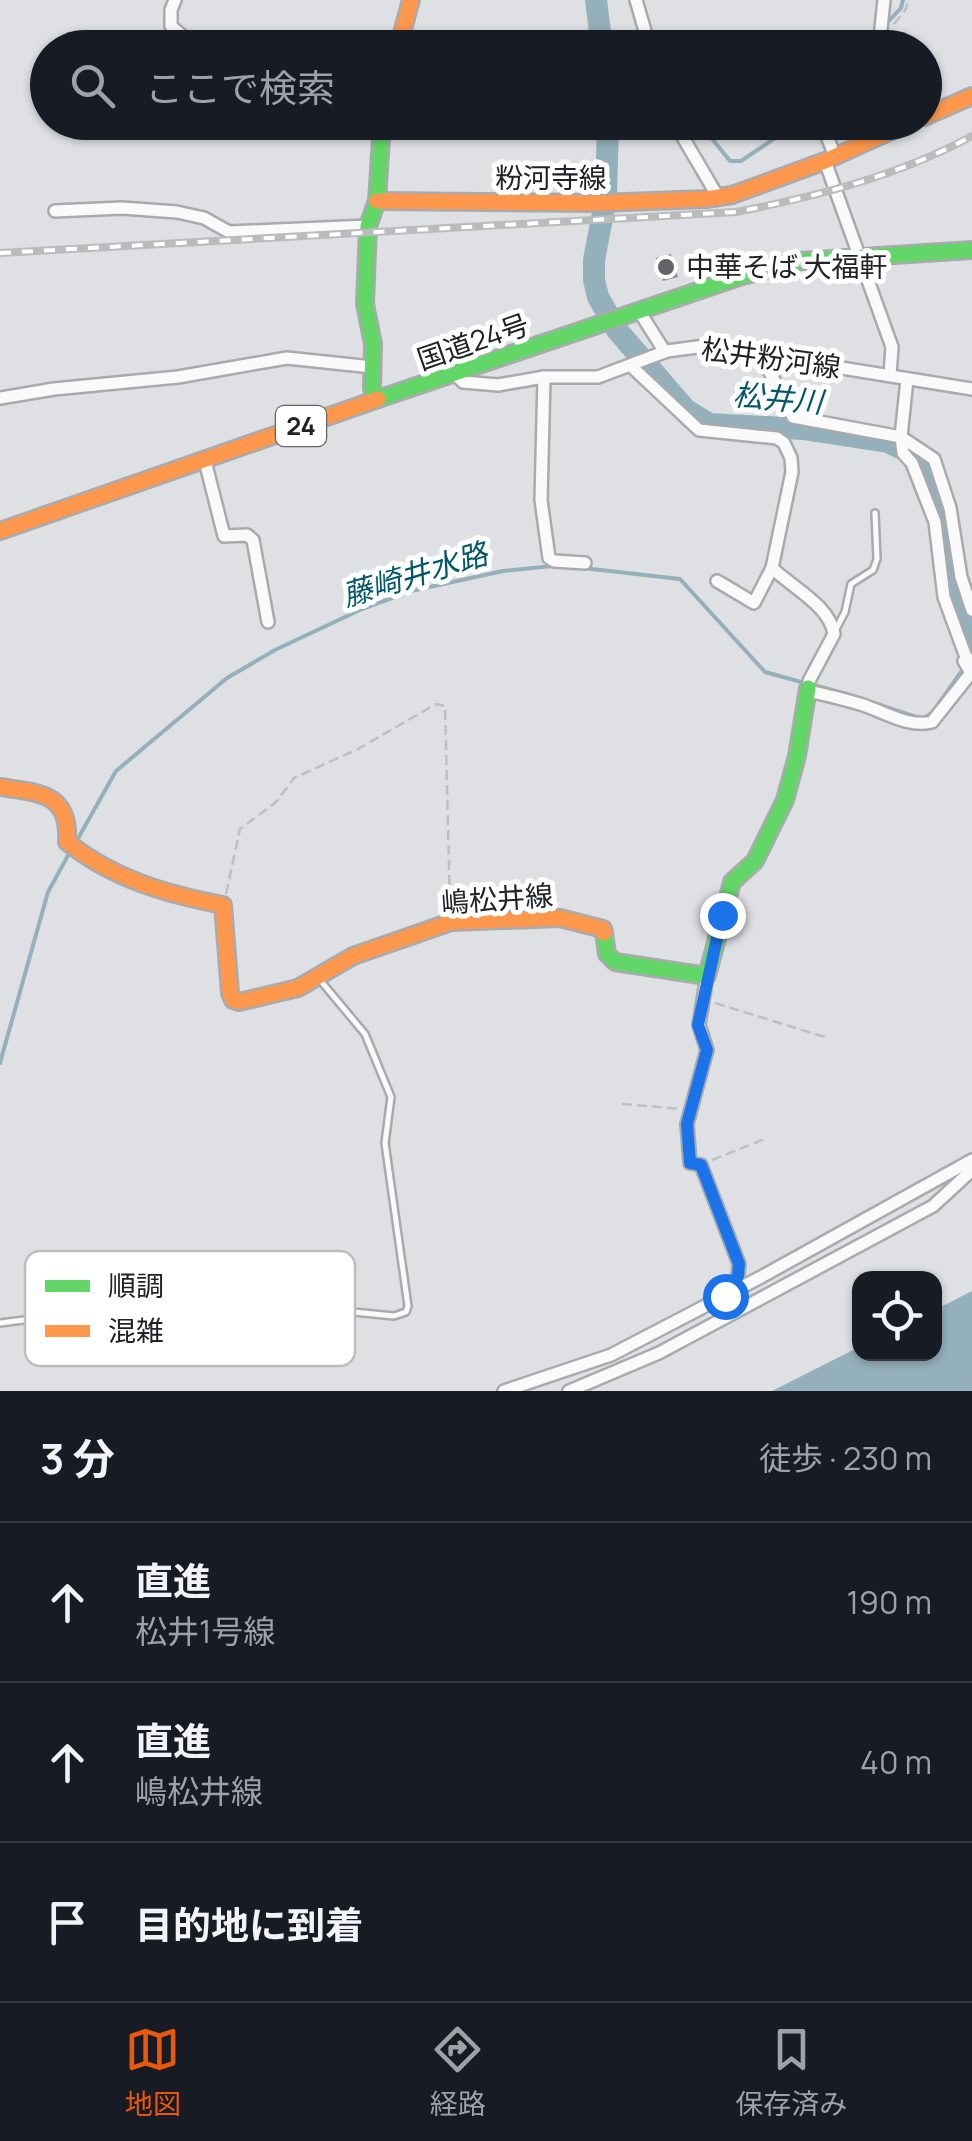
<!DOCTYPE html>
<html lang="ja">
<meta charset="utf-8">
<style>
body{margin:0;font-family:Manrope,"Noto Sans JP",sans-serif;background:#20242c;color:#f1f3f6}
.controls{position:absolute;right:30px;bottom:30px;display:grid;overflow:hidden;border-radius:20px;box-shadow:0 2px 8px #0004}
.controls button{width:90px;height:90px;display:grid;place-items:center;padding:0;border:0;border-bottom:2px solid #363941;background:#171b24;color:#f1f3f6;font:50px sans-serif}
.stop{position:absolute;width:30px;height:30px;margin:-22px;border:8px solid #1a73e8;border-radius:50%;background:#fff}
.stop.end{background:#1a73e8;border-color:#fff;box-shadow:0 2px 10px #0008}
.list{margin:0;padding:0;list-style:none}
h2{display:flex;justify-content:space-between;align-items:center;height:130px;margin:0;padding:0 40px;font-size:42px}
h2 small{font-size:32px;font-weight:400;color:#9ea1a6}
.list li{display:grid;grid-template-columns:65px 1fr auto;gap:30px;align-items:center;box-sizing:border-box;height:160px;padding:0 40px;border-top:2px solid #363941}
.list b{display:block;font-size:38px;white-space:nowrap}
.list p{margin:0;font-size:32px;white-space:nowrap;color:#9ea1a6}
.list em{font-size:32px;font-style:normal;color:#9ea1a6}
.icon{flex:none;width:55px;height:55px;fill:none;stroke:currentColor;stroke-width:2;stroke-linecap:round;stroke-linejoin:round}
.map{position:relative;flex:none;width:972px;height:1391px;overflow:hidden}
.search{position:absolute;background:#171b24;box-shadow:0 2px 8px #0004;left:30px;right:30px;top:30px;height:110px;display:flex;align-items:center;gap:25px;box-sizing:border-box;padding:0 35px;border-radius:55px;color:#9ea1a6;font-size:38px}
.sheet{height:610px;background:#171b24}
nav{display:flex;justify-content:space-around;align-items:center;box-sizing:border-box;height:140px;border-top:2px solid #363941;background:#171b24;font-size:28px;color:#9ea1a6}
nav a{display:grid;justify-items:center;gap:5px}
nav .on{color:#ea580c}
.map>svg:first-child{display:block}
.water{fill:#94b0bb}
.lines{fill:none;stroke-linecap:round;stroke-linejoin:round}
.stream{stroke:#94b0bb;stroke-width:4}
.river{stroke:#94b0bb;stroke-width:22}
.building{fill:#909295}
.lane-casing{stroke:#a9aaad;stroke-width:10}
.street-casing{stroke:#a9aaad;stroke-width:16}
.fast-casing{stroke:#a9aaad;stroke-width:20}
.slow-casing{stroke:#a9aaad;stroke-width:20}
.path{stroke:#bebfc1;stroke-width:2.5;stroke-dasharray:10 5;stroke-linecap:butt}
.lane{stroke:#fafafb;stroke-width:5}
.street{stroke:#fafafb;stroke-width:11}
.fast{stroke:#63d668;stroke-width:15}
.slow{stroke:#ff974d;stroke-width:15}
.rail-casing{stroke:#babbbb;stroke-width:8}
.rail{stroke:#fff;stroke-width:4;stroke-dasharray:11;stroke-linecap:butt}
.route{stroke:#1a73e8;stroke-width:12}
.poi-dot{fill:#626468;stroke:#fff;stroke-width:4}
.labels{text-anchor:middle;stroke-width:10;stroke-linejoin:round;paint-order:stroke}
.shield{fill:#fff;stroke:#636466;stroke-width:2.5}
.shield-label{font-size:25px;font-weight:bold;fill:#202225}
.street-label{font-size:28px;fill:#202225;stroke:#fff}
.poi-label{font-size:28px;fill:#202225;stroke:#fff;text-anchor:start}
.water-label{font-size:30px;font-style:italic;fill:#00566a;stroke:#fff}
.key{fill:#fff;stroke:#bcbdbe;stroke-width:2.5}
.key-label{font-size:28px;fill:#202225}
</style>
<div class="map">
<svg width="972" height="1391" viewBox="0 0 972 1391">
<rect width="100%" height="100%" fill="#dee0e4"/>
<polygon class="water" points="972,1291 972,1391 772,1391 859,1347 860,1354 934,1354 935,1310"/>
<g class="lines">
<g class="stream">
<polyline points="886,24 901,8 903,0"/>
<polyline points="654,44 673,48"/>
<polyline points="863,48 868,37 878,29"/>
<polyline points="707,122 713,140 730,161 741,161 799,122"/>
<polyline points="583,568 680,579 765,672 805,683"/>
<polyline points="814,685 853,696"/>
<polyline points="862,699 922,719 932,713 961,672"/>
<polyline points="76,842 116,771 227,678 275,650 362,609 411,591 503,571 553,566"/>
<polyline points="0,1063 48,892 71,850"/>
</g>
<g class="river">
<polyline points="596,0 602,48"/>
<polyline points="608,122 606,197 594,260 594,280 598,297 617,330 686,410 709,424 803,429 888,442 916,456 934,495 954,599 972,655"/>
</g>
</g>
<polygon class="building" points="671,254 678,277 663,281 656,258"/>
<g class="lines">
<g class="lane-casing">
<g id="lane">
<polyline points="835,631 845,612 851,584 873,570 877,559 875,513"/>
<polyline points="0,1323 63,1315 158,1316 188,1321 292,1306 394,1316 406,1312 408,1306 385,1143 391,1097 365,1034 320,980"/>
</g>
</g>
<g class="street-casing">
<g id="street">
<polyline points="175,0 171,10 171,26 196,48"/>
<polyline points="636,0 650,48"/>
<polyline points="879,48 884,0"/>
<polyline points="674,122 718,197"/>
<polyline points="832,122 828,139 835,156"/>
<polyline points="825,161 892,347 890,375"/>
<polyline points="55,211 122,208 177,212 204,218 229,232 368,226"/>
<polyline points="639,311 665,352"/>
<polyline points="760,353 793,417 901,437 903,453 912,463 935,522 944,597 967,660"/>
<path d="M631,366L699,430L777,438L784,443L791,458L792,472L772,568C792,587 830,606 834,634L809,681"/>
<polyline points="456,375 463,382 498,385 544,377 598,377 667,351 705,346 972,389"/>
<polyline points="544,377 541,500 549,558 554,561 585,563"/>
<polyline points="907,379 901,437 934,459 950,508 961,577 972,610"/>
<polyline points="0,398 54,389 178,377 287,358 372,367"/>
<polyline points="205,461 224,536 247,535 253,540 268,622"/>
<polyline points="717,581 754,603 772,568"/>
<path d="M808,691C826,695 845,699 863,705C884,712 909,728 932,722L971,673L964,661L969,659"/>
<polyline points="707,976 699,1025 707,1050 687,1124 690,1163 701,1165 739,1264 738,1275 728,1292"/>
<polyline points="504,1391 611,1355 761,1277 972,1160"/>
<polyline points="569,1391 659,1353 933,1206 972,1170"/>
</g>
</g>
<g class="fast-casing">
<g id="fast">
<polyline points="377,399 372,388 373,344 365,304 368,226 377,201 382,122"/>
<polyline points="378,399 742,276 801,261 972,250"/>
<polyline points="604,933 607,954 615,962 707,976 732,882 755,861 785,800 797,756 808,688"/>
</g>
</g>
<g class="slow-casing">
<g id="slow">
<polyline points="398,48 411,0"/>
<polyline points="924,117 972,96"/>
<polyline points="377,201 599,203 706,199 732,195 825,161 911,122"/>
<polyline points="0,531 378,399"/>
<path d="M0,787C40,793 70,793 67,842C113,879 166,894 223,905L230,993L233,1000L239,1002L298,988L353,956L451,922L560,918L603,929L604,933"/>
</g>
</g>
<g class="path">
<polyline points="894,24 906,9 908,0"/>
<polyline points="226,894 240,829 276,802 294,778 358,749 436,704 445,706 450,907"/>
<polyline points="715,1003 828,1038"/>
<polyline points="622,1104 681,1109"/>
<polyline points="712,1160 767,1138"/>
</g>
<use href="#lane" class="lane"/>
<use href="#street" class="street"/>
<use href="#fast" class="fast"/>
<use href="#slow" class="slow"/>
<g class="rail-casing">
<path id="rail" d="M0,253L736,212C818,196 898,176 972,136"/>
</g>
<use href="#rail" class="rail"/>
</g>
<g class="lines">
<polyline class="route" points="722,915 698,1025 707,1050 687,1124 690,1163 701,1165 739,1264 738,1276 725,1296"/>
</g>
<circle class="poi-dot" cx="666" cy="267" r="10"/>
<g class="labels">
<rect class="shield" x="276" y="406" width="50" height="40" rx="8"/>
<g class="shield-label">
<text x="301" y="435">24</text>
</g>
<g class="street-label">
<text x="551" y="188">粉河寺線</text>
<text transform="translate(473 342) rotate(-19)" y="10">国道24号</text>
<text transform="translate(771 358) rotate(8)" y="10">松井粉河線</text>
<text transform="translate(497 899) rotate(-4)" y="10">嶋松井線</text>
</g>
<g class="poi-label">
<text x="686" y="277">中華そば 大福軒</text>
</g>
<g class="water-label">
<text transform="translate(778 399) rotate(5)" y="10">松井川</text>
<text transform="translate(415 575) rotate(-17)" y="10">藤崎井水路</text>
</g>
</g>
<rect x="25" y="1251" width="330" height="115" rx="15" class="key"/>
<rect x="45" y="1280" width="45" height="12" fill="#63d668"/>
<rect x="45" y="1325" width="45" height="12" fill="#ff974d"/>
<g class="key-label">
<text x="108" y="1296">順調</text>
<text x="108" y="1341">混雑</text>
</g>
</svg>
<div class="controls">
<button><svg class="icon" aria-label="locate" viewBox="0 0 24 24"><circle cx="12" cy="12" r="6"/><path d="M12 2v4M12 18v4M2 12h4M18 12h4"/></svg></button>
</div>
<div class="stop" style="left:725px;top:1296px"></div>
<div class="stop end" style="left:722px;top:915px"></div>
<div class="search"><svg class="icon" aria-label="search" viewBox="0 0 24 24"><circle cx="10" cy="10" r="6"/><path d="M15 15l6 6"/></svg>ここで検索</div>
</div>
<section class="sheet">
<h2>3 分<small>徒歩 · 230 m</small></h2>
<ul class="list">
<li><svg class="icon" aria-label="ahead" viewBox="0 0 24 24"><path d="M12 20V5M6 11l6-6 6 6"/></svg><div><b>直進</b><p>松井1号線</p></div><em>190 m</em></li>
<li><svg class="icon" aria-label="ahead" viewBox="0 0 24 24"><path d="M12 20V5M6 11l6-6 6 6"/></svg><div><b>直進</b><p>嶋松井線</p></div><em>40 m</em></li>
<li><svg class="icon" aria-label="arrive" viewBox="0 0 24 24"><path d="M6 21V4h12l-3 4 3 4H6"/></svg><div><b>目的地に到着</b></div></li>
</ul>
</section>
<nav>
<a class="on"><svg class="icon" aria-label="map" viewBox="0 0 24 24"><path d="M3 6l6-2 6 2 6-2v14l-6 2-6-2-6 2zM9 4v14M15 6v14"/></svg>地図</a>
<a><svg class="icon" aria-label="directions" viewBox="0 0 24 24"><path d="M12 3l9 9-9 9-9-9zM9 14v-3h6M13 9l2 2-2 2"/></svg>経路</a>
<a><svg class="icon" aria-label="saved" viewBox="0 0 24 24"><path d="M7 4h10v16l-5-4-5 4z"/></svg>保存済み</a>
</nav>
